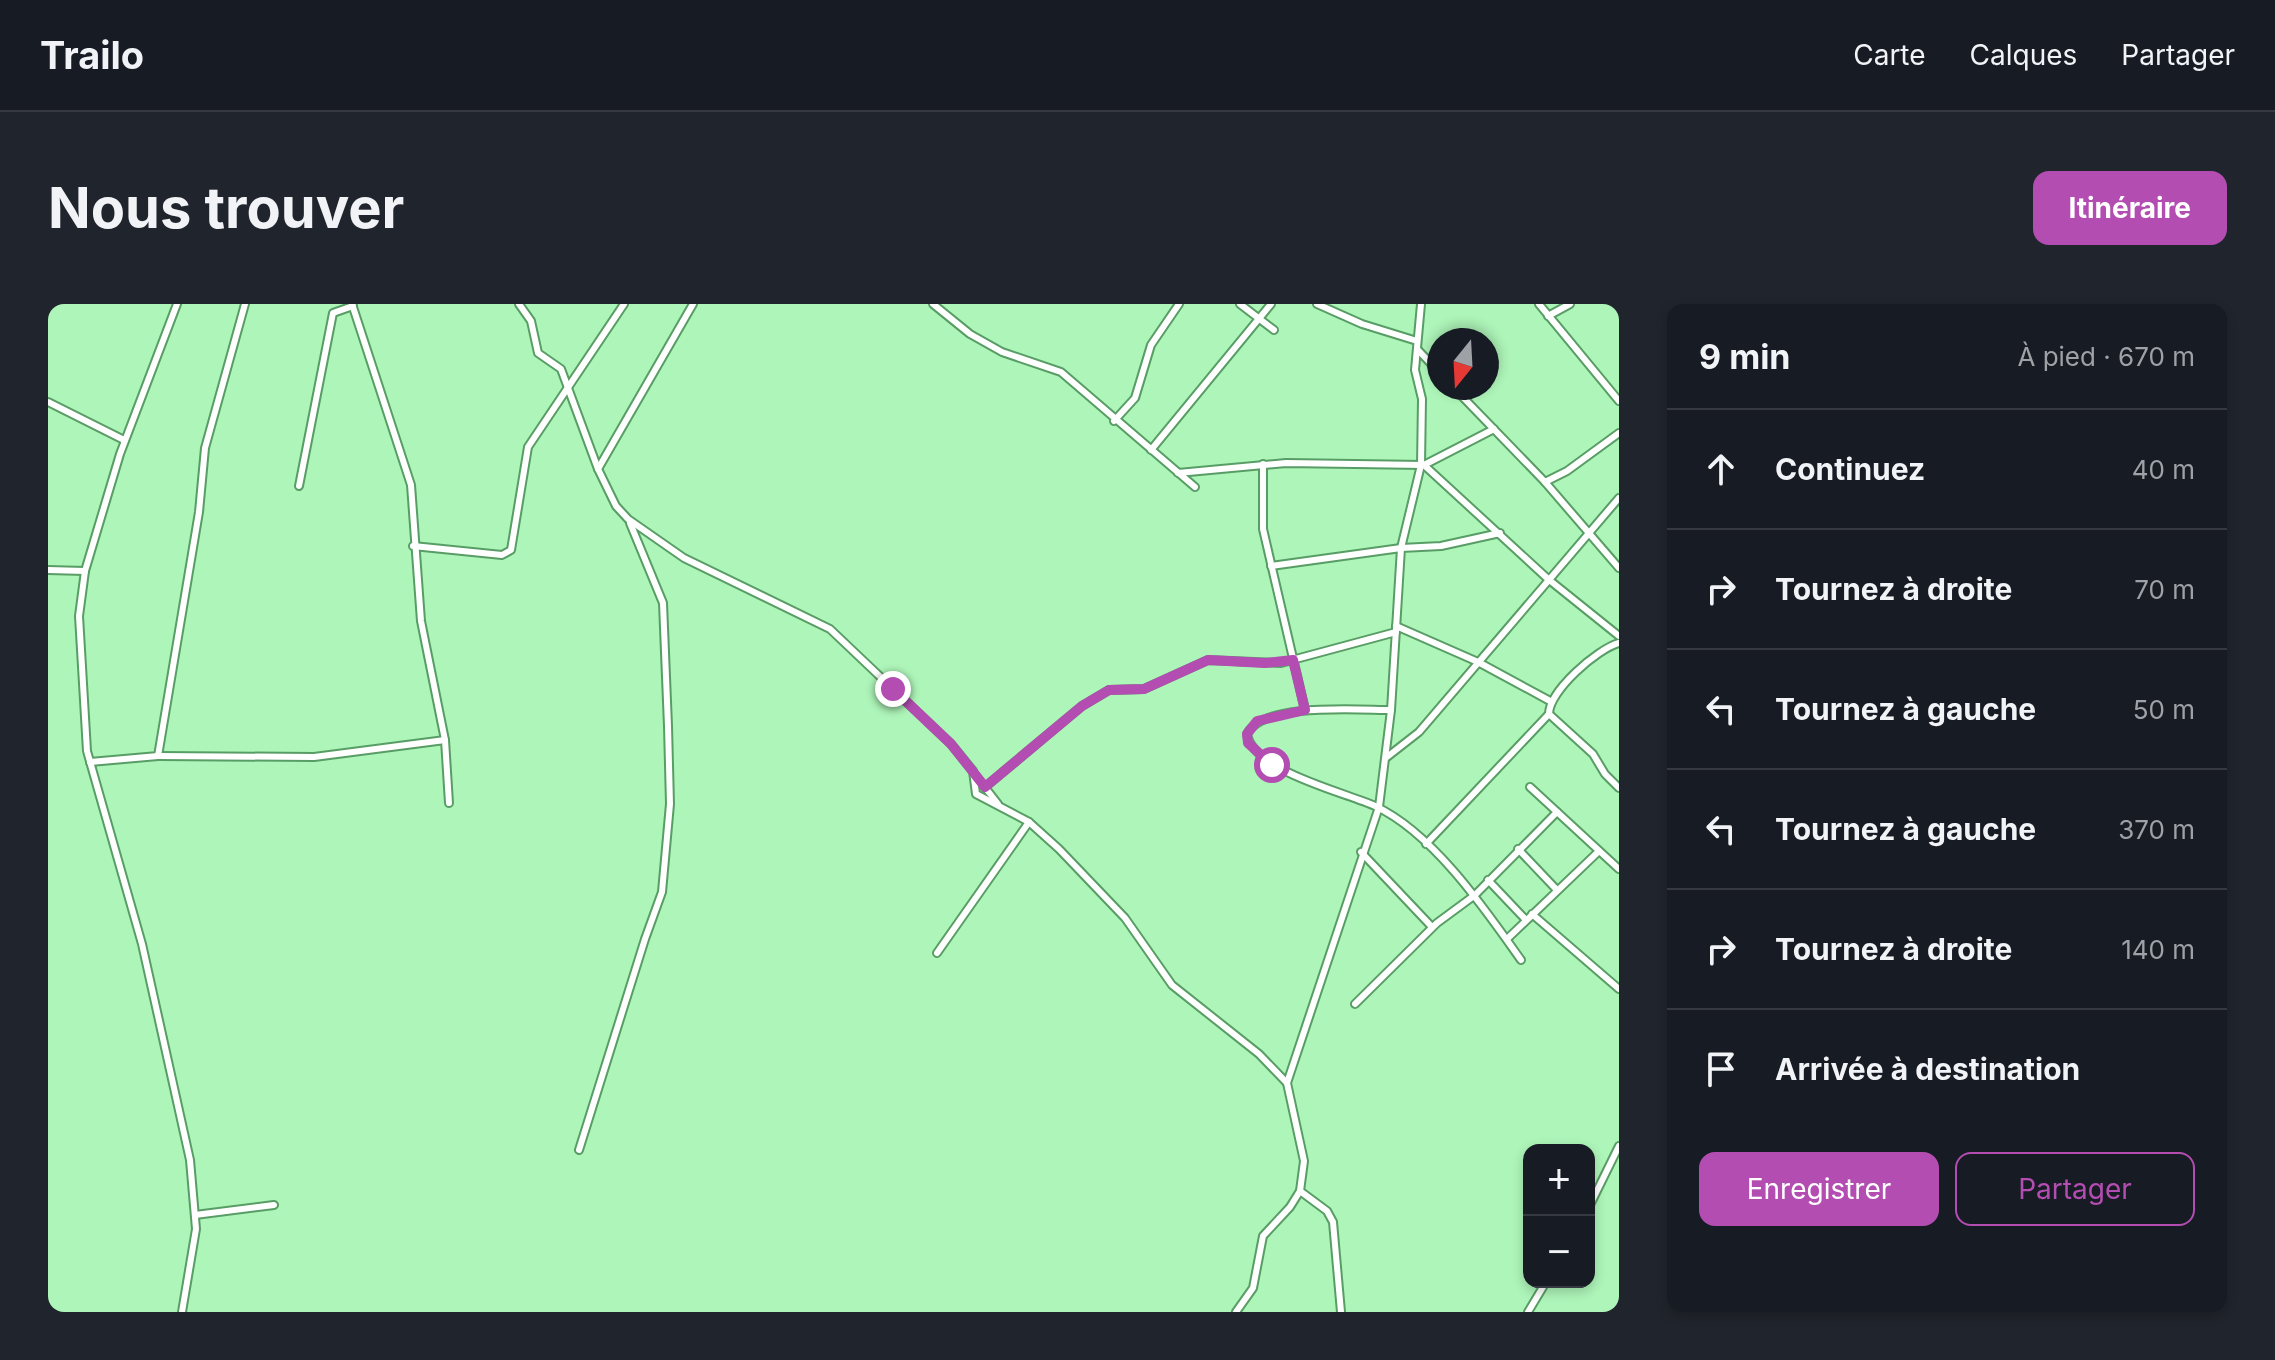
<!DOCTYPE html>
<html lang="fr">
<meta charset="utf-8">
<style>
body{margin:0;font-family:Inter,sans-serif;background:#20242c;color:#f1f3f6}
.controls{position:absolute;right:24px;bottom:24px;display:grid;overflow:hidden;border-radius:16px;box-shadow:0 4px 12px #0003}
.controls button{width:72px;height:72px;display:grid;place-items:center;padding:0;border:0;border-bottom:2px solid #363941;background:#171b24;color:#f1f3f6;font:40px sans-serif}
.compass{position:absolute;left:1379px;top:24px;width:72px;height:72px;border-radius:50%;background:#171b24;box-shadow:0 4px 12px #0003;rotate:198deg}
.stop{position:absolute;width:24px;height:24px;margin:-18px;border:6px solid #b34db1;border-radius:50%;background:#fff}
.stop.end{background:#b34db1;border-color:#fff;box-shadow:0 2px 8px #0008}
.list{margin:0;padding:0;list-style:none}
h2{display:flex;justify-content:space-between;align-items:center;height:104px;margin:0;padding:0 32px;font-size:34px}
h2 small{font-size:26px;font-weight:400;color:#9ea1a6}
.list li{display:grid;grid-template-columns:52px 1fr auto;gap:24px;align-items:center;box-sizing:border-box;height:120px;padding:0 32px;border-top:2px solid #363941}
.list b{display:block;font-size:30px;white-space:nowrap}
.list em{font-size:26px;font-style:normal;color:#9ea1a6}
.actions{display:flex;gap:16px;padding:24px 32px}
.actions a{flex:1;padding:18px 0;border:2px solid #b34db1;border-radius:16px;text-align:center;font-size:28px;color:#b34db1}
.actions .main{background:#b34db1;color:#fff}
.icon{flex:none;width:44px;height:44px;fill:none;stroke:currentColor;stroke-width:2;stroke-linecap:round;stroke-linejoin:round}
.map{position:relative;flex:none;width:1571px;height:1008px;overflow:hidden;border-radius:16px}
header{display:flex;align-items:center;gap:48px;box-sizing:border-box;height:112px;padding:0 40px;background:#171b24;border-bottom:2px solid #363941}
header strong{font-size:38px}
nav{display:flex;gap:44px;margin-inline-start:auto;font-size:28px}
.intro{display:flex;align-items:center;justify-content:space-between;box-sizing:border-box;height:192px;padding:0 48px}
h1{margin:0;font-size:56px}
.button{padding:20px 36px;border-radius:16px;background:#b34db1;color:#fff;font-size:28px;font-weight:700}
main{display:flex;gap:48px;padding:0 48px}
aside{flex:1;background:#171b24;border-radius:16px;box-shadow:0 4px 12px #0003}
.map>svg:first-child{display:block}
.lines{fill:none;stroke-linecap:round;stroke-linejoin:round}
.street-casing{stroke:#589d65;stroke-width:10}
.street{stroke:#fff;stroke-width:6}
.route{stroke:#b34db1;stroke-width:10}
</style>
<header>
<strong>Trailo</strong>
<nav><a>Carte</a><a>Calques</a><a>Partager</a></nav>
</header>
<div class="intro"><h1>Nous trouver</h1><a class="button">Itinéraire</a></div>
<main>
<div class="map">
<svg width="1571" height="1008" viewBox="0 0 1571 1008">
<rect width="100%" height="100%" fill="#aef5b9"/>
<g class="lines">
<g class="street-casing">
<g id="street">
<polyline points="129,0 72,150 37,267 31,312 39,447 94,640 142,856 148,925 134,1008"/>
<polyline points="304,0 363,181 373,317 397,436 401,499"/>
<polyline points="471,0 483,17 490,49 513,65 550,165 568,202 580,215 636,254 782,325 903,440 925,467 928,490 981,518 1011,545 1077,614 1124,681 1211,750 1239,779"/>
<polyline points="885,0 922,30 954,48 1013,68 1147,183"/>
<polyline points="1192,0 1226,26"/>
<polyline points="1269,0 1314,20 1369,37"/>
<polyline points="1491,0 1571,97"/>
<polyline points="1500,12 1522,0"/>
<polyline points="1370,46 1391,68"/>
<polyline points="1406,84 1497,178 1571,264"/>
<polyline points="0,98 76,136"/>
<polyline points="1066,117 1087,94 1103,41 1131,0"/>
<polyline points="1103,146 1223,0"/>
<polyline points="1215,160 1215,225 1257,406"/>
<polyline points="1376,161 1500,275 1571,332"/>
<polyline points="550,165 645,0"/>
<polyline points="1130,169 1238,159 1376,161 1446,125"/>
<polyline points="1497,178 1519,167 1571,129"/>
<polyline points="251,182 285,9 305,2"/>
<polyline points="365,242 454,251 463,246 480,143 576,0"/>
<polyline points="1223,262 1353,244 1393,242 1452,229"/>
<polyline points="0,266 37,267"/>
<polyline points="1348,322 1430,358 1502,397"/>
<path d="M1343,406C1310,406 1215,398 1199,430C1205,467 1296,488 1327,502C1385,529 1437,605 1473,656"/>
<polyline points="1501,410 1545,450 1557,470 1571,484"/>
<polyline points="110,452 266,453 397,436"/>
<polyline points="1339,453 1371,428 1571,194"/>
<polyline points="42,458 110,452 151,208 157,144 197,0"/>
<polyline points="925,468 950,500"/>
<polyline points="937,483 1034,402 1061,386 1096,385 1160,356 1233,359 1348,328"/>
<polyline points="1482,483 1571,565"/>
<path d="M1378,540L1501,410C1501,387 1549,345 1571,339"/>
<polyline points="1470,545 1508,585"/>
<polyline points="1313,548 1384,623"/>
<polyline points="1440,576 1478,616"/>
<polyline points="1484,610 1571,685"/>
<polyline points="1459,635 1550,548"/>
<polyline points="889,649 981,518"/>
<polyline points="1307,700 1389,619 1427,591 1509,508"/>
<polyline points="531,846 597,635 614,588 622,500 620,422 615,299 582,219"/>
<polyline points="1252,887 1279,907 1285,918 1293,1008"/>
<polyline points="1541,903 1571,842"/>
<polyline points="147,911 226,901"/>
<polyline points="1188,1008 1205,984 1215,932 1242,903 1252,887 1256,857 1239,779 1331,503 1343,406 1353,244 1373,161 1374,95 1367,66 1373,0"/>
<polyline points="1480,1008 1498,978"/>
</g>
</g>
<use href="#street" class="street"/>
</g>
<g class="lines">
<polyline class="route" points="845,385 903,440 937,483 1034,402 1061,386 1096,385 1160,356 1217,359 1245,356 1257,406 1209,417 1199,430 1200,439 1224,461"/>
</g>
</svg>
<div class="controls">
<button>+</button>
<button>−</button>
</div>
<svg class="compass" viewBox="-18 -18 36 36"><path d="M0-13l5 13h-10z" fill="#e53935"/><path d="M0 13l5-13h-10z" fill="#9ea1a6"/></svg>
<div class="stop" style="left:1224px;top:461px"></div>
<div class="stop end" style="left:845px;top:385px"></div>
</div>
<aside>
<h2>9 min<small>À pied · 670 m</small></h2>
<ul class="list">
<li><svg class="icon" aria-label="ahead" viewBox="0 0 24 24"><path d="M12 20V5M6 11l6-6 6 6"/></svg><div><b>Continuez</b></div><em>40 m</em></li>
<li><svg class="icon" aria-label="right" viewBox="0 0 24 24"><path d="M7 20v-9h11M14 6l5 5-5 5"/></svg><div><b>Tournez à droite</b></div><em>70 m</em></li>
<li><svg class="icon" aria-label="left" viewBox="0 0 24 24"><path d="M17 20v-9H6M10 6l-5 5 5 5"/></svg><div><b>Tournez à gauche</b></div><em>50 m</em></li>
<li><svg class="icon" aria-label="left" viewBox="0 0 24 24"><path d="M17 20v-9H6M10 6l-5 5 5 5"/></svg><div><b>Tournez à gauche</b></div><em>370 m</em></li>
<li><svg class="icon" aria-label="right" viewBox="0 0 24 24"><path d="M7 20v-9h11M14 6l5 5-5 5"/></svg><div><b>Tournez à droite</b></div><em>140 m</em></li>
<li><svg class="icon" aria-label="arrive" viewBox="0 0 24 24"><path d="M6 21V4h12l-3 4 3 4H6"/></svg><div><b>Arrivée à destination</b></div></li>
</ul>
<div class="actions"><a class="main">Enregistrer</a><a>Partager</a></div>
</aside>
</main>
